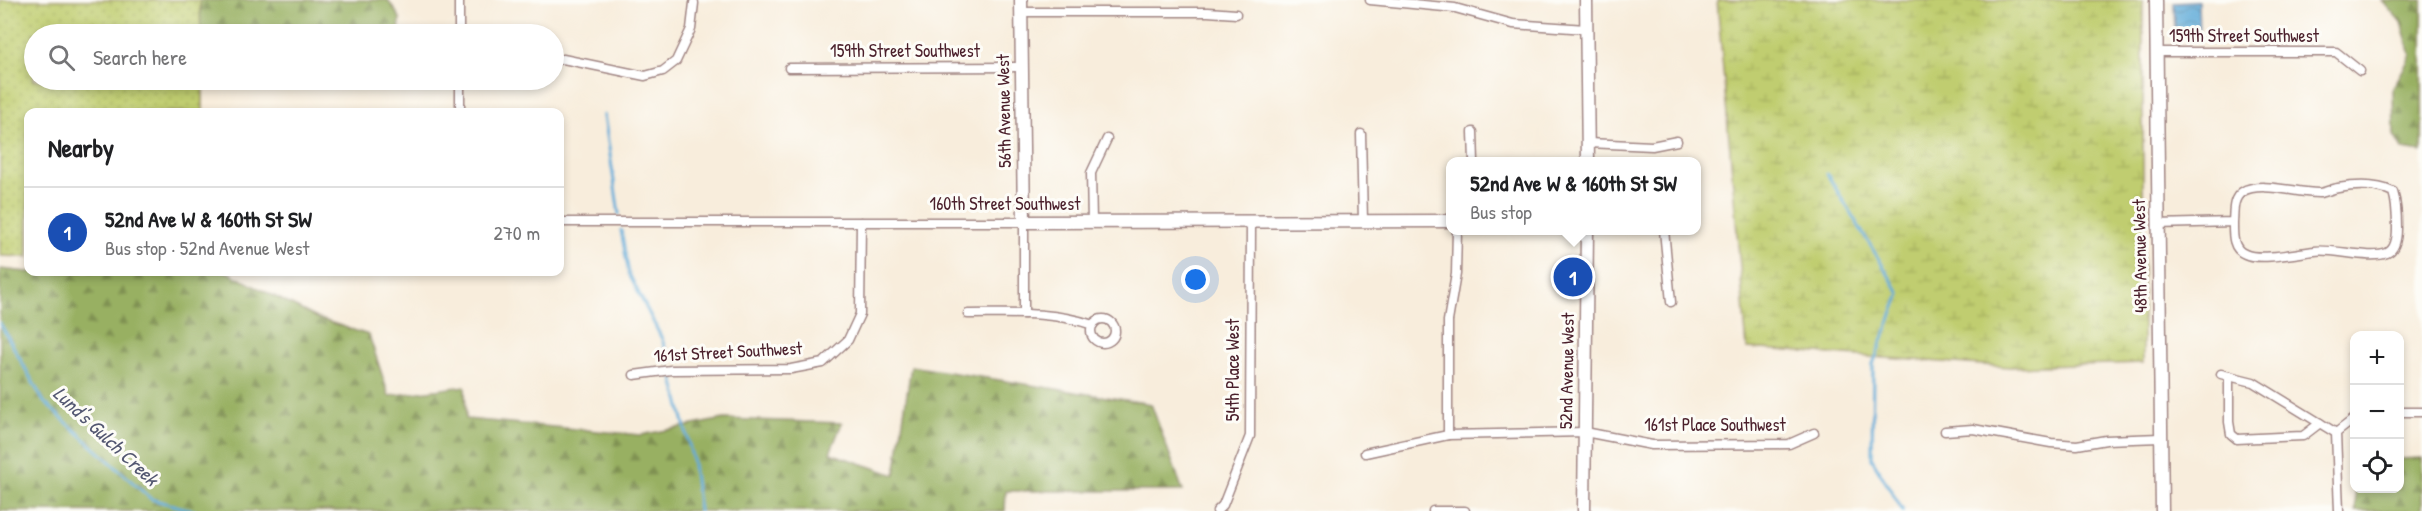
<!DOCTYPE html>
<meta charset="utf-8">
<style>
body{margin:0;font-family:"Patrick Hand",sans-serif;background:#f6f6f6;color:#202124}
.controls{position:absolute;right:18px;bottom:18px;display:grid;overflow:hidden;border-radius:12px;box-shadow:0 3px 9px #0003}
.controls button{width:54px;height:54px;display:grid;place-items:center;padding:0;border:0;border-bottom:2px solid #e0e0e0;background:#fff;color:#202124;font:30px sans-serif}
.you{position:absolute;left:1196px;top:280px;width:21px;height:21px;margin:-15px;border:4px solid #fff;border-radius:50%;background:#1a73e8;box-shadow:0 0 0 9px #1a73e833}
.badge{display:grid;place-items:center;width:39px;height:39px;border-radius:50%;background:#c8321e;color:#fff;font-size:20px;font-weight:700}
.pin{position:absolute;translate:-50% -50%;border:3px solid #fff;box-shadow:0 2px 6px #0006}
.popup{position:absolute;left:1446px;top:157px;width:255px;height:78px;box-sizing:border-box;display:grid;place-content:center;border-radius:12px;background:#fff;filter:drop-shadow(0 2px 4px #0005);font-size:20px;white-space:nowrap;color:#757577}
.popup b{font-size:22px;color:#202124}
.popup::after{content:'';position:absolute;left:50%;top:100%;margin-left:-12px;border:12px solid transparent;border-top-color:#fff}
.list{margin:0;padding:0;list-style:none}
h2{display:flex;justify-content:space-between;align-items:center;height:78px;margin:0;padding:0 24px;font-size:26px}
h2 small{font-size:20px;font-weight:400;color:#757577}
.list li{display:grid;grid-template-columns:39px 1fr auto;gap:18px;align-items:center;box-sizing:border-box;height:90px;padding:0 24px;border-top:2px solid #e0e0e0}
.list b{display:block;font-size:22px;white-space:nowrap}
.list p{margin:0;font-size:20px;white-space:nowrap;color:#757577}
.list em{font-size:20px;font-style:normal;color:#757577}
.icon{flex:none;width:33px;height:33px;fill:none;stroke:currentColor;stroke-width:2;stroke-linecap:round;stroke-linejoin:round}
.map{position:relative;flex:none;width:2422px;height:511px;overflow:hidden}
.search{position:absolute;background:#fff;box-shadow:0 3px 9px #0003;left:24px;top:24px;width:540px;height:66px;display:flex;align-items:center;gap:15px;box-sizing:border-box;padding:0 21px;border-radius:33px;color:#757577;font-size:22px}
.panel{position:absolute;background:#fff;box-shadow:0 3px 9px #0003;left:24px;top:108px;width:540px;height:168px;border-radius:12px}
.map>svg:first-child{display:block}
.grass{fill:url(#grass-dots);stroke:#85764d;stroke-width:1.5}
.forest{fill:url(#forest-firs);stroke:#716846;stroke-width:1.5}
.wetland{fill:url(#wetland-marsh);stroke:#85764d;stroke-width:1.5}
.water{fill:url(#water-waves);stroke:#556682;stroke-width:1.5}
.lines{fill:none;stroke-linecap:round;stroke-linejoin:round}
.stream{stroke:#60acd9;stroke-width:3}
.street-casing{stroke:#a18684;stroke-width:11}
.secondary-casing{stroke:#a18684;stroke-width:15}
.street{stroke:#fff;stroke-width:8}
.secondary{stroke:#fff;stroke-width:12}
.labels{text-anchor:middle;stroke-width:6;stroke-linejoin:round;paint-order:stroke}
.street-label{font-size:18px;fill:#4a1f2b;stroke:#fdfcf7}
.water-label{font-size:20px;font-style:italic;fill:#535771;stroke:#fdfcf7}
</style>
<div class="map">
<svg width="2422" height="511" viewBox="0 0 2422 511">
<defs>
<pattern id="grass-dots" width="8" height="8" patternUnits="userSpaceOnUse" patternTransform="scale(1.5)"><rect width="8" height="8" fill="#c0cd6f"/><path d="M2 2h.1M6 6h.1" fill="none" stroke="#a6b060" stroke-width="1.8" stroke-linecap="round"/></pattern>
<pattern id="forest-firs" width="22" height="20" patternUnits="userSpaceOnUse" patternTransform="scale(1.5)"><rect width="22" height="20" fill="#98b062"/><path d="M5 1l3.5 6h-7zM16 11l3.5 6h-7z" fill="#7e8f51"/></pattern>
<pattern id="wetland-marsh" width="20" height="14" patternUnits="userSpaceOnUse" patternTransform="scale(1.5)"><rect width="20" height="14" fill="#c0cd6f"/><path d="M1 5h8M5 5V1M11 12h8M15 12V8" fill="none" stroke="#a6b060"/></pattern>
<pattern id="water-waves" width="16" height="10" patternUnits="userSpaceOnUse" patternTransform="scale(1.5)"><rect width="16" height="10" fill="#60acd9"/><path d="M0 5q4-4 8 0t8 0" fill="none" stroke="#518bb0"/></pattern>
</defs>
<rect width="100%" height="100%" fill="#fdfcf7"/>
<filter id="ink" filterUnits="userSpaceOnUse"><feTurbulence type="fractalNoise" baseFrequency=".0167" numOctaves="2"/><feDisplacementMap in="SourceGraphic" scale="12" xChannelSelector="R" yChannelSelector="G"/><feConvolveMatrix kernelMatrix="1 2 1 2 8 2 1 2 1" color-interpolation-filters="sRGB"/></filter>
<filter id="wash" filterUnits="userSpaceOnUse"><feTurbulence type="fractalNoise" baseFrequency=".008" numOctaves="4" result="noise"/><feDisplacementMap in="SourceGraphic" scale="24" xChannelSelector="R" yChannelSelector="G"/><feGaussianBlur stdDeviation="1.35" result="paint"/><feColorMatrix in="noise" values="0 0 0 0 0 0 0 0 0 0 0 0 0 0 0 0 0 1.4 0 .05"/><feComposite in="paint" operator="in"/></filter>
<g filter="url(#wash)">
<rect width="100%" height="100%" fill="#f8eddc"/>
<polygon class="grass" points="0,0 200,0 201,34 34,34 34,80 203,80 203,112 28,112 28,257 0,256"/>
<g class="forest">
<polygon points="200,0 388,0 400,18 399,34 201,34"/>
<polygon points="2382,0 2422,0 2422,152 2402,149 2394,135 2393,88 2411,55 2401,22"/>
<polygon points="0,269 28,272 227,272 317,318 369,335 389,396 465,386 466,419 641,435 724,419 842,423 830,453 895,475 911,366 1151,404 1183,491 1006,491 1005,511 0,511"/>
<polygon points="2422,458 2422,511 2356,511 2355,489 2400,488 2400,459"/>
</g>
<polygon class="wetland" points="1717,0 2143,0 2143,363 2010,367 1747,348"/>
<polygon class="water" points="2198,1 2199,36 2175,36 2174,2"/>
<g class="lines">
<g class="stream">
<polyline points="604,115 619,214"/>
<polyline points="1827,174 1900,294 1873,364 1872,459 1903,511"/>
<polyline points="621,230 629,274 662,339 669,362"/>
<polyline points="0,323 44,402 151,499 195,511"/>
<polyline points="673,378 692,457 699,511"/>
</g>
</g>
</g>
<g filter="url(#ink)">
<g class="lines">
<g class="street-casing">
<g id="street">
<polyline points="459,0 459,34"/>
<polyline points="1370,0 1455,8 1513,24 1586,29"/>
<polyline points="1021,12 1208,12 1236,14"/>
<polyline points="2157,52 2336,52 2360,71"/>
<polyline points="554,61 563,59 645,76 663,71 676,61 691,29 694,3"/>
<polyline points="789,68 1021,67"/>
<polyline points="460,80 460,112"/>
<polyline points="1473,132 1474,162"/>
<polyline points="1361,134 1363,221"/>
<polyline points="1588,143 1652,146 1677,141"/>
<polyline points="560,222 1024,222 1024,314"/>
<polyline points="1092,222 1091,173 1107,139"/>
<path d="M2157,224L2233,222C2234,212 2232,199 2242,192C2260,180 2299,194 2320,193C2326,192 2332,189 2338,188C2356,185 2377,184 2393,192C2397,204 2397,216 2397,228C2397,237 2396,249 2387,253C2370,260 2333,248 2314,251C2297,253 2259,261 2245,254C2232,249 2233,234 2233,222"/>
<polyline points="1664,230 1671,302"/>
<path d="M968,314C1011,314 1052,311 1093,325"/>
<circle cx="1103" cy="331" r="12"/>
<polyline points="2221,374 2253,382 2336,433"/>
<polyline points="634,375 671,370 791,369 823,363 848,340 860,314 861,222"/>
<polyline points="2229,376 2229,422 2231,434 2237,439 2303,436 2320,423"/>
<polyline points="2400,412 2422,412"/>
<polyline points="1945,431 1973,429 2051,443 2077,445 2106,440 2160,438"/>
<polyline points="1448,435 1448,321 1456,274 1457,230"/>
<polyline points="1365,453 1448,435 1585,432 1652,445 1789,444 1814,433"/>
<polyline points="1217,511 1223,505 1250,436 1251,221"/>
<polyline points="1433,511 1465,511"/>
<polyline points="2339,511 2336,433 2354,419"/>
</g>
</g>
<g class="secondary-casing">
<g id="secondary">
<polyline points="1021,0 1024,222 1450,221"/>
<polyline points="1586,0 1588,162"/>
<polyline points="2156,0 2162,511"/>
<polyline points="1584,511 1587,230"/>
</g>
</g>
<use href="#street" class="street"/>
<use href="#secondary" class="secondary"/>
</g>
</g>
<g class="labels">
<g class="street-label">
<text x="2244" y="42">159th Street Southwest</text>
<text x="905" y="57">159th Street Southwest</text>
<text transform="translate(1004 111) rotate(-91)" y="6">56th Avenue West</text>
<text x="1005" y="210">160th Street Southwest</text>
<text transform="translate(2140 256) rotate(-91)" y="6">48th Avenue West</text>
<text transform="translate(728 352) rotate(-3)" y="6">161st Street Southwest</text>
<text transform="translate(1233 370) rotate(-90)" y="6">54th Place West</text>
<text transform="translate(1567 371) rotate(-89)" y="6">52nd Avenue West</text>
<text x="1715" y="431">161st Place Southwest</text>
</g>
<g class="water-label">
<text transform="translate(106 436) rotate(43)" y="7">Lund's Gulch Creek</text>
</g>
</g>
</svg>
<div class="controls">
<button>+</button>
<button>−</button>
<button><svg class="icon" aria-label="locate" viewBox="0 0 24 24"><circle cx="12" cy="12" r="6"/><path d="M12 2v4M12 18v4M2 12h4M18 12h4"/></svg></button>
</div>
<div class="you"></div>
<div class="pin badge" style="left:1573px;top:277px;background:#1a4fb4">1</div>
<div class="popup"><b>52nd Ave W &amp; 160th St SW</b>Bus stop</div>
<div class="search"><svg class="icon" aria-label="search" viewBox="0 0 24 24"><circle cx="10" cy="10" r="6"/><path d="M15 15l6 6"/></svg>Search here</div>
<section class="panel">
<h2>Nearby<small></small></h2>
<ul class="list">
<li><span class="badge" style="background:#1a4fb4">1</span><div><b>52nd Ave W &amp; 160th St SW</b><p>Bus stop · 52nd Avenue West</p></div><em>270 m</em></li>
</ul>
</section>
</div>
